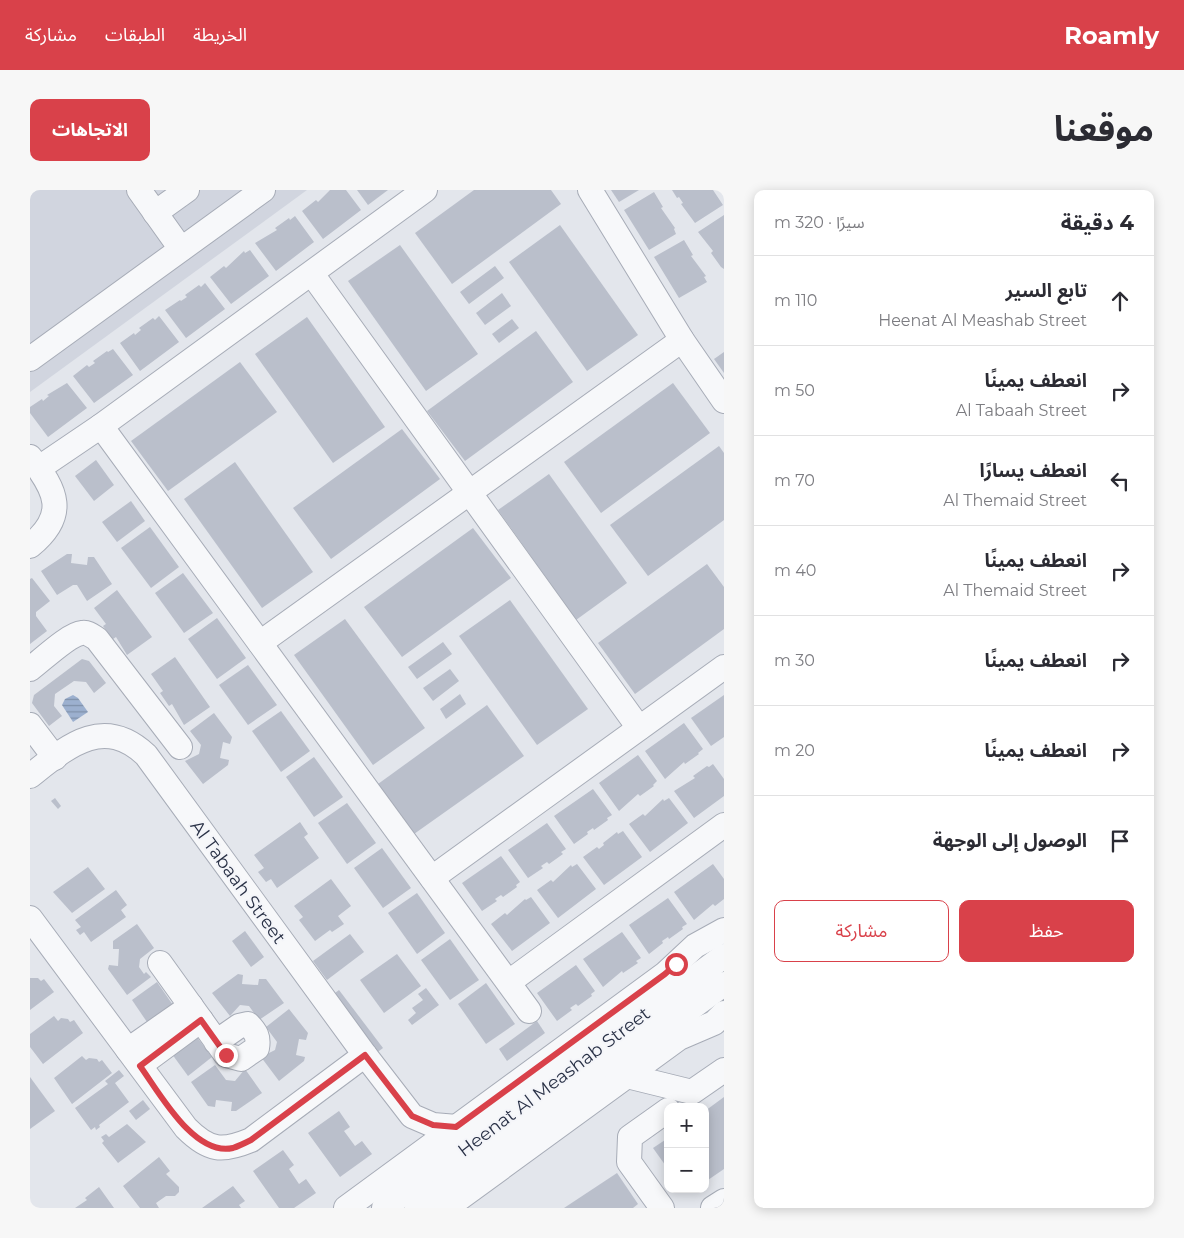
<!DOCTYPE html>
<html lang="ar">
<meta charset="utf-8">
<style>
body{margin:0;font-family:Montserrat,"Noto Sans Arabic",sans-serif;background:#f7f7f7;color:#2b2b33;direction:rtl}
.controls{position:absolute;right:15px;bottom:15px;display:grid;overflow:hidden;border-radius:10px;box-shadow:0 2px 12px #0003}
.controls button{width:45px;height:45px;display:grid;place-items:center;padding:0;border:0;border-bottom:1px solid #e1e1e2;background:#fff;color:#2b2b33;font:25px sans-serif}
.stop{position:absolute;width:15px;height:15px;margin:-11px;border:4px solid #d9414a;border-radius:50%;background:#fff}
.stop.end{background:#d9414a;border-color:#fff;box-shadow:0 1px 5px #0008}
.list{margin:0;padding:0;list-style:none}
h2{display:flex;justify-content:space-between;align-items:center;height:65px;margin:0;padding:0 20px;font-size:21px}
h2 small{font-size:16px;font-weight:400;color:#7c7c81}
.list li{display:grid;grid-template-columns:32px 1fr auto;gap:15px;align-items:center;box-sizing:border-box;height:90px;padding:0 20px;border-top:1px solid #e1e1e2}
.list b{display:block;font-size:19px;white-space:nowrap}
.list p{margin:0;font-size:16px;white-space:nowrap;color:#7c7c81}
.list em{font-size:16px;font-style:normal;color:#7c7c81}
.actions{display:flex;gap:10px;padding:15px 20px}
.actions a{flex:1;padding:11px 0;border:1px solid #d9414a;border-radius:10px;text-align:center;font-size:18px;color:#d9414a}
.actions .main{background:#d9414a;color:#fff}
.icon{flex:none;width:28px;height:28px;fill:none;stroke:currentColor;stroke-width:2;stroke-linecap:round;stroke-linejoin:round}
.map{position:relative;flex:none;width:694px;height:1018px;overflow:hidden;direction:ltr;border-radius:10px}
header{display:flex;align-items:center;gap:30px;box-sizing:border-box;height:70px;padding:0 25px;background:#d9414a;color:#fff}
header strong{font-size:24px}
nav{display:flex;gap:28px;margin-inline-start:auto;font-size:18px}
.intro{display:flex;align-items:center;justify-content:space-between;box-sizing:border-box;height:120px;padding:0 30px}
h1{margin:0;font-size:35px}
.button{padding:12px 22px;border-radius:10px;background:#d9414a;color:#fff;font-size:18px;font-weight:700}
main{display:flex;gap:30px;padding:0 30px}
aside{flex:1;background:#fff;border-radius:10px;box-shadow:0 2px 12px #0003}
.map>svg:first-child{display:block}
.built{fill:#d1d5df}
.water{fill:url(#water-rules)}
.building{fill:#babfcb}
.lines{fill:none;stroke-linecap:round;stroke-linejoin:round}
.minor-casing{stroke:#a7acb7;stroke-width:26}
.minor{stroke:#f7f8fa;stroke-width:24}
.route{stroke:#d9414a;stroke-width:6}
.labels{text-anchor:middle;stroke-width:4;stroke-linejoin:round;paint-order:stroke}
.street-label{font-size:18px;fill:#293146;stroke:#f4f5f9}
</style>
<header>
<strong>Roamly</strong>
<nav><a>الخريطة</a><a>الطبقات</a><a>مشاركة</a></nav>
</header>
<div class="intro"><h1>موقعنا</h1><a class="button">الاتجاهات</a></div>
<main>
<aside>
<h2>4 دقيقة<small>سيرًا · 320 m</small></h2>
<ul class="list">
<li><svg class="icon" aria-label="ahead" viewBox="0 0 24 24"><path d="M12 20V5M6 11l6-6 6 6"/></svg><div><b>تابع السير</b><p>Heenat Al Meashab Street</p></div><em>110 m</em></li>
<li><svg class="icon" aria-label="right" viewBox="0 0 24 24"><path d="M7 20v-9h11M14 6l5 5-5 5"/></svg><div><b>انعطف يمينًا</b><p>Al Tabaah Street</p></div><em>50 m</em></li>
<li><svg class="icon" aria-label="left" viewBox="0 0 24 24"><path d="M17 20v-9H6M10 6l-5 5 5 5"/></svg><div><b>انعطف يسارًا</b><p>Al Themaid Street</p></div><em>70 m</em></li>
<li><svg class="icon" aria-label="right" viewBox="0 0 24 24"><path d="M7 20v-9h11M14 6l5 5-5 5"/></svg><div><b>انعطف يمينًا</b><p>Al Themaid Street</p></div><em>40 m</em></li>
<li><svg class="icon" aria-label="right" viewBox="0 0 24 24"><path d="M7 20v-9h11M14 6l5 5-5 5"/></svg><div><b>انعطف يمينًا</b></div><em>30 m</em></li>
<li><svg class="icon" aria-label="right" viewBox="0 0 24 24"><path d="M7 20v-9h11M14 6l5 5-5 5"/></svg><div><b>انعطف يمينًا</b></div><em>20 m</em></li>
<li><svg class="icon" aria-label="arrive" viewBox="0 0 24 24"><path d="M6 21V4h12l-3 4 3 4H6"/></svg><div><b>الوصول إلى الوجهة</b></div></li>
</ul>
<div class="actions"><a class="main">حفظ</a><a>مشاركة</a></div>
</aside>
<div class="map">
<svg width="694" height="1018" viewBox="0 0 694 1018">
<defs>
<pattern id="water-rules" width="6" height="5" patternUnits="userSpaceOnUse" patternTransform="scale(1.25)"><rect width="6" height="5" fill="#9cb0cf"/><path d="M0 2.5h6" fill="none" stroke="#7f90aa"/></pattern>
</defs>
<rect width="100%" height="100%" fill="#e3e6ec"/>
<polygon class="built" points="0,0 277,0 0,202"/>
<polygon class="water" points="43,505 48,508 58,522 43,532 32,515 35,509"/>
<g class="building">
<polygon points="300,0 316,0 331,20 293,49 272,21 286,10 288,12"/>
<polygon points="327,0 358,0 338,15"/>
<polygon points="444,0 521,0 531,14 422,94 385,43"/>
<polygon points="581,0 609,0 589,12"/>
<polygon points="642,0 683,0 693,15 665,33 651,14 653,13 649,7 647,8"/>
<polygon points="624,2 633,17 631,18 645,38 644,39 646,44 619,60 594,20"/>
<polygon points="694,25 694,79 691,77 681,63 683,61 668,42"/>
<polygon points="265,26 284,52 246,81 225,53 247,40 245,38 259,28 260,30"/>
<polygon points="530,35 608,145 557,181 479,72"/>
<polygon points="654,50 663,65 661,66 676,86 674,87 677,92 649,108 624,67"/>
<polygon points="370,55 448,164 396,201 318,91"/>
<polygon points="220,60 239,86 201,114 180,87 194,76 196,78 214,61 215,63"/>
<polygon points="465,76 474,88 439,114 430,102"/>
<polygon points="175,93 195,119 156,148 135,120 150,110 151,111 157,107 155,105 169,95 171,97"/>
<polygon points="472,103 481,116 455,135 446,123"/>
<polygon points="129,126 149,152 110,181 90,153 104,143 105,145 111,140 109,138 123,128 125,130"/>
<polygon points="277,127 355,237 303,273 225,164"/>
<polygon points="482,129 489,138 469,153 462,144"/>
<polygon points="506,141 543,192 435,271 397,221"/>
<polygon points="83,159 103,185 64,213 43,186 57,175 59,177 65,173 63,171 77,161 78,162"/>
<polygon points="694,162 694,183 684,169"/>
<polygon points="210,172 247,222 138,301 101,251"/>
<polygon points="37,193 57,218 18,247 0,223 0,217 12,209 13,211 19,206 17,205"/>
<polygon points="643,193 680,243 571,323 534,272"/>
<polygon points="372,239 410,289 301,369 263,318"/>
<polygon points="689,256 694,263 694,330 618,386 580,335"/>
<polygon points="66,270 84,295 64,311 45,286"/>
<polygon points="205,272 283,382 232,418 154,309"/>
<polygon points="519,284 597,393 546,430 468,320"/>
<polygon points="101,311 115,331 87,352 72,332"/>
<polygon points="120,337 149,377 121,398 91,358"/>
<polygon points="443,338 481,388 372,467 334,417"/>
<polygon points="37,364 42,364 41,373 57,375 58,367 64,367 82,394 57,411 47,395 43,395 27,405 11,381"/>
<polygon points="677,374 694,397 694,439 605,504 568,453"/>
<polygon points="153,383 183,423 154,443 125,403"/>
<polygon points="2,388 20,411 6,422 6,426 17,441 0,454 0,389"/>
<polygon points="87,400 122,447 97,465 86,447 83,449 73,436 76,434 64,418"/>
<polygon points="480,410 558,519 507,555 429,446"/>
<polygon points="187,428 216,468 187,489 158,449"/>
<polygon points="315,429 395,538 343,575 264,465"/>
<polygon points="413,452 422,464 387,489 378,477"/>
<polygon points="145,467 180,517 154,535 142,514 139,516 130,503 133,501 121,484"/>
<polygon points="52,469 59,471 76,493 64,503 56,492 44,491 25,504 24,516 32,526 19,536 2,513 4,505"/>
<polygon points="218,475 247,515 218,535 189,495"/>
<polygon points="420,479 429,491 403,511 393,498"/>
<polygon points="430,504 436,514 416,529 410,519"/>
<polygon points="694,505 694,547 681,556 661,528"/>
<polygon points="457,515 494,566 384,644 348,594"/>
<polygon points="251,521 280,561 251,582 222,541"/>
<polygon points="184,523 202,547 200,554 193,552 190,568 199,570 198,575 173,594 155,571 169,564 171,555 160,541"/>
<polygon points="654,533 673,559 668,563 669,564 655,574 654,572 635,589 615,561"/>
<polygon points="608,565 627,591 623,595 624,596 610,606 608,604 589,621 569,593"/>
<polygon points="284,567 313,607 284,627 256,587"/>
<polygon points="683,574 694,589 694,606 664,628 644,601 665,588 663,586 677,576 679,577"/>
<polygon points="563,599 582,625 577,628 578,630 564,640 563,638 557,642 558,644 544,654 524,626"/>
<polygon points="25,608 31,616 28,619 21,611"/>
<polygon points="639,608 658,633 620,662 599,634 613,624 615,626 633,609 634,611"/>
<polygon points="317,613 346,653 317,674 288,633"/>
<polygon points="270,632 278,644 274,647 289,668 247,698 241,689 236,692 228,682 234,678 224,665"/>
<polygon points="517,633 536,659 531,662 533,664 519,674 517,672 511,676 513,678 498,688 478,660"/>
<polygon points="593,641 612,667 574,695 553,667 567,657 569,659 574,655 573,653 587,642 588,644"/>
<polygon points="352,658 381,698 353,718 324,678"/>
<polygon points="471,666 490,692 486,695 487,697 473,707 471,705 465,709 467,711 452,721 432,693"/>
<polygon points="547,674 566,699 528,728 507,700 521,690 523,692 541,675 542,677"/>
<polygon points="683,674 694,689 694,709 685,716 683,714 664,730 644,702"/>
<polygon points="58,677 75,699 42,723 23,702"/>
<polygon points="301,689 321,716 308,726 314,734 302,742 300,740 285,751 269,730 273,727 264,716"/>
<polygon points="86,700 97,715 91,720 96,727 61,752 54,742 50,745 46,740 51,737 45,730"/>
<polygon points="387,703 415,743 387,764 358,723"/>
<polygon points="501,707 520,733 482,761 461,734 475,723 477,725 495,709 496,710"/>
<polygon points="638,708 657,734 652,737 653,739 639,749 638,747 632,751 633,753 619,764 599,735"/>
<polygon points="107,734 124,758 110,769 109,777 114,784 116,782 121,787 97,805 78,779 79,775 88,776 89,759 83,759 83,751"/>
<polygon points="215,741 234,767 221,777 202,751"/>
<polygon points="592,742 611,768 606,771 608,773 593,783 592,781 573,797 553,769"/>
<polygon points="320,744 334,762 297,790 283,771"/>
<polygon points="420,749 449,790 420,810 391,770"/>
<polygon points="367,764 391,796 354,823 330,790"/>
<polygon points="546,775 565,801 561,804 562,806 548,816 546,814 540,818 542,820 527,831 507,803"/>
<polygon points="208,784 213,785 212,794 228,795 229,789 236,789 254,813 229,830 219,816 210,815 200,826 182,803"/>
<polygon points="0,788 8,788 11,791 14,789 24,802 0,820"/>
<polygon points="127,792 145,818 119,835 102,810"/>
<polygon points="456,793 485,834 456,854 428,814"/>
<polygon points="396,798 409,815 382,835 378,830 386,823 382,818 393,810 388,804"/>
<polygon points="309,800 353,858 345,864 301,806"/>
<polygon points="259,819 278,843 276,850 269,849 266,865 275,867 274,871 249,891 231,867 245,860 247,852 236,837"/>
<polygon points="24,826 28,831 31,828 38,829 40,832 44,830 53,843 13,874 0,857 0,844"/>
<polygon points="507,831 515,843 477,871 469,859"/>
<polygon points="163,842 182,867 158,886 139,860"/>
<polygon points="52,866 56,870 59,868 67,869 69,872 72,870 82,883 42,914 24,888"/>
<polygon points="185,875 196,890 205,891 215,879 232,903 206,921 201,921 202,912 186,910 185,917 178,916 161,892"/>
<polygon points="89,880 94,886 85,893 99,912 69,935 70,937 66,940 65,937 61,940 45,918 78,894 75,891"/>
<polygon points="0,887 25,921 0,939"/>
<polygon points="694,907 694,979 675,992 675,921"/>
<polygon points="113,910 120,919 106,930 99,921"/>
<polygon points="309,921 320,937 314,941 325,956 332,951 342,964 310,987 278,943"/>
<polygon points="97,934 116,952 88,973 72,953 74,951 71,947 76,944 79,947"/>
<polygon points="638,948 638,979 623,958"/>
<polygon points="253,960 264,975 259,979 269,994 276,989 286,1003 264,1018 249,1018 223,981"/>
<polygon points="129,967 140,981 136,984 149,997 149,1002 145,1006 136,1006 126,1013 129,1018 110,1018 93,996"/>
<polygon points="587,983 608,1014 603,1018 534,1018"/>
<polygon points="203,996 215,1011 209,1015 211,1018 172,1018"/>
<polygon points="69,997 84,1018 45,1018 57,1010 55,1008"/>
</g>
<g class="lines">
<g class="minor-casing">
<g id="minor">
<polyline points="109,0 151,59"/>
<polyline points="560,0 652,150 694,211"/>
<polyline points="125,23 157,0"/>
<polyline points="282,84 609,538"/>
<polyline points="0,169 233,0"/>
<polyline points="71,236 499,821"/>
<polyline points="9,278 71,236 395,0"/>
<path d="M0,356C38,325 27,301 0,267"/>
<polyline points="230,453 652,150"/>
<path d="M0,479C11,471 39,444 52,443C58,442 62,446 67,449L150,557"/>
<polyline points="0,535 25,568"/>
<path d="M0,586C38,556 73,525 116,565L335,865L382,926L403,935L427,937"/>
<polyline points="402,688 694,477"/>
<path d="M0,728L156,938C179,961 192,962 221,950L335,865"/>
<path d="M130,773C152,804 174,834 196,865L211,869L227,858C229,847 226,842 218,834L209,836L186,852"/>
<polyline points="479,792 694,635"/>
<polyline points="98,860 161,816"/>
<polyline points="110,875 171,830"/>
<polyline points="597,886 662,902 694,880"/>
<polyline points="316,1018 635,784 665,756 694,740"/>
<polyline points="354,1018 694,766"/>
<polyline points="387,1018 694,794"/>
<polyline points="416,1018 649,848 684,833 694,823"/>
<polyline points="632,1018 599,972 600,947 638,920"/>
<polyline points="683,1018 694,1011"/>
</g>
</g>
<use href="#minor" class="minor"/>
</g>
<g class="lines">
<path class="route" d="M196,865L171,830L110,876C129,902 164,967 203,958C209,956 215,953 221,950L335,865L382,926L403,935L426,937L635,784L646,774"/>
</g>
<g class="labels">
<g class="street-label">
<text transform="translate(208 692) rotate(54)" y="6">Al Tabaah Street</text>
<text transform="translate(524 892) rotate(-37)" y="6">Heenat Al Meashab Street</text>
</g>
</g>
</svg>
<div class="controls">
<button>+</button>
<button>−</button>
</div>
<div class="stop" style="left:646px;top:774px"></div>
<div class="stop end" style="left:196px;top:865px"></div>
</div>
</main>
